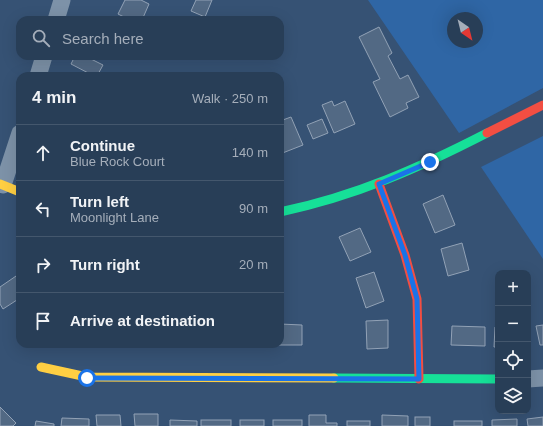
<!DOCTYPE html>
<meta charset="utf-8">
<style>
body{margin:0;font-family:Helvetica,sans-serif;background:#30455d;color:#f1f3f6}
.controls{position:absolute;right:12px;bottom:12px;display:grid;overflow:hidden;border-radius:8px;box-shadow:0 4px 16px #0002}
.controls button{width:36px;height:36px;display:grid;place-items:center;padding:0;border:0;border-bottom:1px solid #44576d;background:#283e57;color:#f1f3f6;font:20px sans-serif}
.compass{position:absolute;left:447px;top:12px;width:36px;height:36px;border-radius:50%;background:#283e57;box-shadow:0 4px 16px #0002;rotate:145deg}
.stop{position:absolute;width:12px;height:12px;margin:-9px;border:3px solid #1a73e8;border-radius:50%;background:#fff}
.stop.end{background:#1a73e8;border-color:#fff;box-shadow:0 1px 4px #0008}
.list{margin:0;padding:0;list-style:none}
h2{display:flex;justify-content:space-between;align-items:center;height:52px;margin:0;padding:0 16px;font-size:17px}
h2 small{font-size:13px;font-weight:400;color:#a5aeba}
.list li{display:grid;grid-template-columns:26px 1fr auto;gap:12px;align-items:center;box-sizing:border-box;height:56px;padding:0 16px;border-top:1px solid #44576d}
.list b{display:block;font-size:15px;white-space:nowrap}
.list p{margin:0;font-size:13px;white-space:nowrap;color:#a5aeba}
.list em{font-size:13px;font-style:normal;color:#a5aeba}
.icon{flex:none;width:22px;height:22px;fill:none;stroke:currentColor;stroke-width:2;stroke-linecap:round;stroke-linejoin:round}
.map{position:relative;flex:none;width:543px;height:426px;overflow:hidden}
.search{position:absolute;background:#283e57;box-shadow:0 4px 16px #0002;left:16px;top:16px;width:268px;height:44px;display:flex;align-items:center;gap:10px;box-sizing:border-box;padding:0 14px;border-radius:12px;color:#a5aeba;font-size:15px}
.panel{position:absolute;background:#283e57;box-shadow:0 4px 16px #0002;left:16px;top:72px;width:268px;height:276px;border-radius:12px}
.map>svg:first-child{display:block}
.green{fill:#2f66a5;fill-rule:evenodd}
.building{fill:#526984;stroke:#92a2b6}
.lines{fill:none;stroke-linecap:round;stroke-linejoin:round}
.street{stroke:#7d92a8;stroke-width:17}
.fast{stroke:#16e098;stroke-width:9}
.slow{stroke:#ffcf43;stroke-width:9}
.jam{stroke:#f24e42;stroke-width:9}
.route{stroke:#1a73e8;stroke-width:5}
</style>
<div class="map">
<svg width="543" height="426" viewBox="0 0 543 426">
<rect width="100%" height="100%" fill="#365274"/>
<g class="green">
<path d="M368,0H543V88L459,133ZM453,18H477V42H453Z"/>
<polygon points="543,136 543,259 481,167"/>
</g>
<g class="building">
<polygon points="125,0 141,0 149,4 142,20 130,20 118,14"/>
<polygon points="196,0 212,0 205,17 191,11"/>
<polygon points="379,27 392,53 388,56 400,79 408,75 419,97 406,103 408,108 390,117 373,82 380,79 359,37"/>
<polygon points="75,56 85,56 103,65 97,76 94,76 71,64"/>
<polygon points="332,101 334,106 345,101 355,124 334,133 322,105"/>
<polygon points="291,117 303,145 280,154 280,121"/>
<polygon points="322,119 328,133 313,139 307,125"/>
<polygon points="443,195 455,225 435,233 423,204"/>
<polygon points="360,228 371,252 350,261 339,237"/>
<polygon points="462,243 469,270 448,276 441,249"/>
<polygon points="374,272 384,301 366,308 356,278"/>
<polygon points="19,274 20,277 20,298 3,309 0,304 0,287"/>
<polygon points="388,320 388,348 367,349 366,321"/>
<polygon points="280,324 302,325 302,345 274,345 280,344"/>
<polygon points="543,325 543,345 540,345 536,326"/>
<polygon points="452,326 485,327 485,346 451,345"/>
<polygon points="495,327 498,327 498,347 494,347"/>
<polygon points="235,344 263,344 263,347"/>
<polygon points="0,407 16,423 13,426 0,426"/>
<polygon points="134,414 158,414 158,426 135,426"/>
<polygon points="96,415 120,415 121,426 97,426"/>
<polygon points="309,415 326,415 326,423 337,423 337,426 309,426"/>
<polygon points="382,415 408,416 408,426 382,426"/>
<rect x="415" y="417" width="15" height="9"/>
<polygon points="543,417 543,426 528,426 527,419"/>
<polygon points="62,418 89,419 89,426 61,426"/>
<polygon points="517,419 517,426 492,426 492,420"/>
<polygon points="170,420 197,421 197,426 170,426"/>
<rect x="201" y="420" width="30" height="6"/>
<rect x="240" y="420" width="24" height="6"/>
<rect x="273" y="420" width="29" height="6"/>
<polygon points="36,421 54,424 54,426 35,426"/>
<rect x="347" y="421" width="23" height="5"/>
<rect x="454" y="421" width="28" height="5"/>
</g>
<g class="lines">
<g class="street">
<polyline points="56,20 62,0"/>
<polyline points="38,76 44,56"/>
<polyline points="3,185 20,133"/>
<polyline points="528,379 543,378"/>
</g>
<g class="fast">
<path d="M280,212C356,196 419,168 487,133"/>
<polyline points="334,378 498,379"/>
</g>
<g class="slow">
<polyline points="0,184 20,192"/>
<polyline points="41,367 87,377 334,378"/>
</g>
<g class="jam">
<polyline points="487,133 543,105"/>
<polyline points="379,184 405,255 417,299 419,379"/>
</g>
</g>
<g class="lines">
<polyline class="route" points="87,378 419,379 417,299 405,255 379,184 430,162"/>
</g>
</svg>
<div class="controls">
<button>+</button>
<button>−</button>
<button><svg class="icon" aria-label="locate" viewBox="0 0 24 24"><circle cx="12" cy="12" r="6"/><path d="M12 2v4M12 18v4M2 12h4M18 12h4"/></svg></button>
<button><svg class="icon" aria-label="layers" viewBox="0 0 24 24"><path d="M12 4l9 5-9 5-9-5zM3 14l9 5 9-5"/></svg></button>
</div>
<svg class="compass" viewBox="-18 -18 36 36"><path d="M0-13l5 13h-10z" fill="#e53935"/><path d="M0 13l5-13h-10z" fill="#a5aeba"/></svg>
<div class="stop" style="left:87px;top:378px"></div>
<div class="stop end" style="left:430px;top:162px"></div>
<div class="search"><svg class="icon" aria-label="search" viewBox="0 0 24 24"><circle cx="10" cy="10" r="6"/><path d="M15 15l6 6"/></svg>Search here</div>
<section class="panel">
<h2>4 min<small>Walk · 250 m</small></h2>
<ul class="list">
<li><svg class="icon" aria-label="ahead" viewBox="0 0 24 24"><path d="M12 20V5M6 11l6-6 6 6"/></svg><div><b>Continue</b><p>Blue Rock Court</p></div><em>140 m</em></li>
<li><svg class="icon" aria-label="left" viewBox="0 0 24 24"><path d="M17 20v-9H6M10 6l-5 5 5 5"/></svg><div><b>Turn left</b><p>Moonlight Lane</p></div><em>90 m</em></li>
<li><svg class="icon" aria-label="right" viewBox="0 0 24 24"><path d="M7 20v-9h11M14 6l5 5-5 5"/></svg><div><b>Turn right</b></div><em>20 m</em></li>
<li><svg class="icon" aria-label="arrive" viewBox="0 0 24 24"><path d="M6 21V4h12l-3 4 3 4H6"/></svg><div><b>Arrive at destination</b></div></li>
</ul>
</section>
</div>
